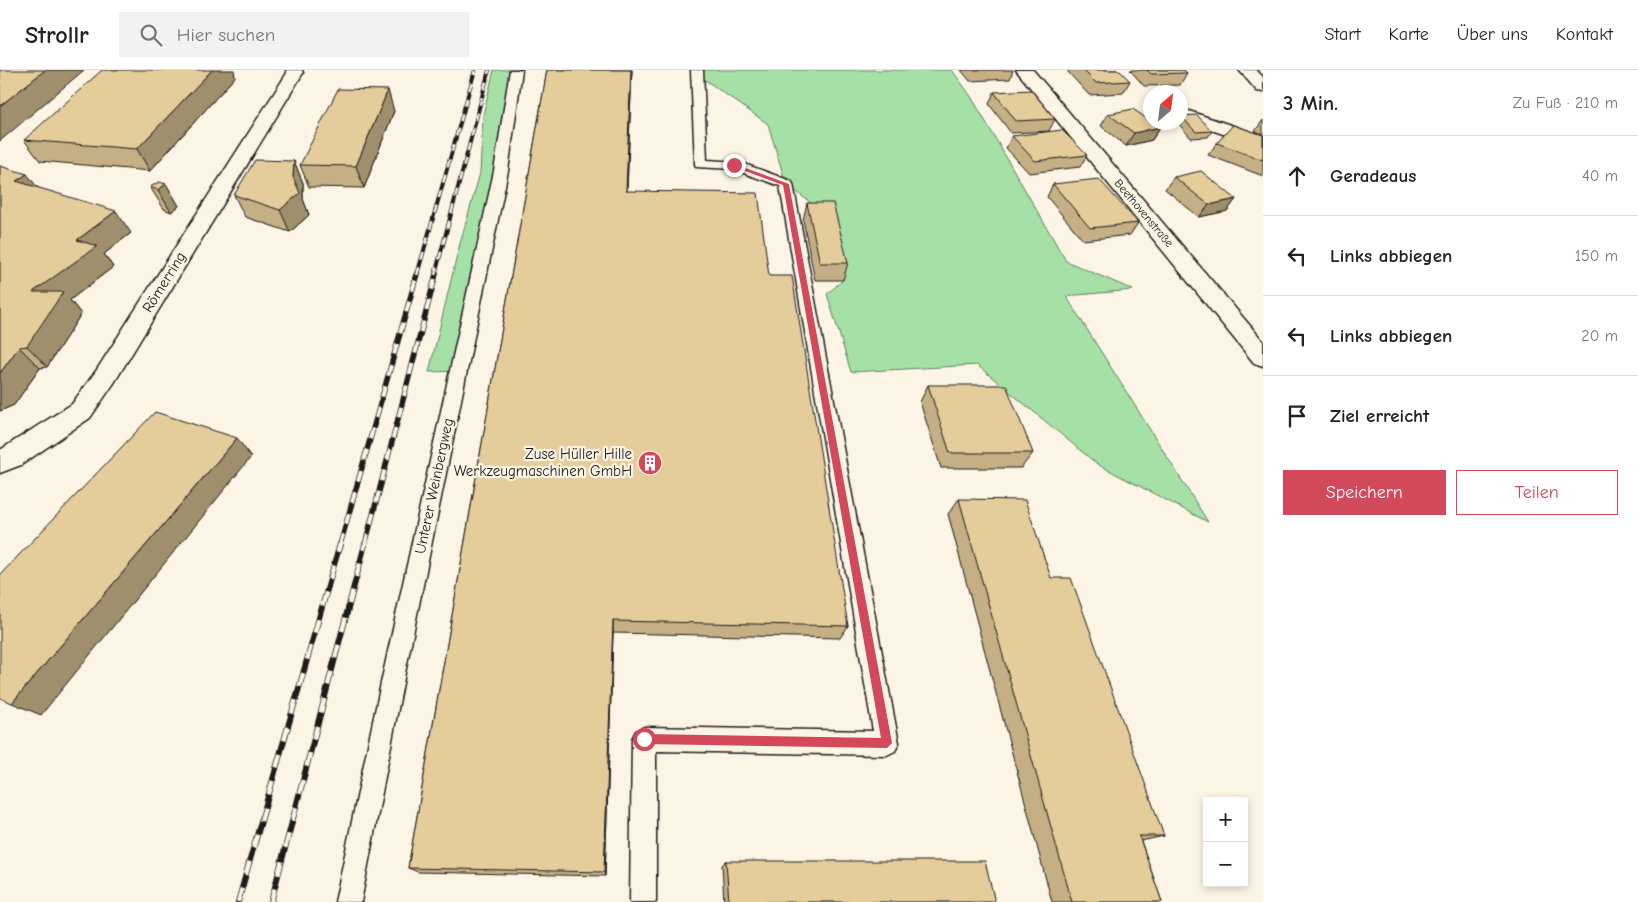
<!DOCTYPE html>
<html lang="de">
<meta charset="utf-8">
<style>
body{margin:0;font-family:"Comic Neue",sans-serif;background:#f2f2f2;color:#222}
.controls{position:absolute;right:15px;bottom:15px;display:grid;overflow:hidden;border-radius:0px;box-shadow:0 2px 8px #0003}
.controls button{width:45px;height:45px;display:grid;place-items:center;padding:0;border:0;border-bottom:1px solid #e0e0e0;background:#fff;color:#222;font:25px sans-serif}
.compass{position:absolute;left:1143px;top:15px;width:45px;height:45px;border-radius:50%;background:#fff;box-shadow:0 2px 8px #0003;rotate:28deg}
.stop{position:absolute;width:15px;height:15px;margin:-11px;border:4px solid #d1495b;border-radius:50%;background:#fff}
.stop.end{background:#d1495b;border-color:#fff;box-shadow:0 1px 5px #0008}
.list{margin:0;padding:0;list-style:none}
h2{display:flex;justify-content:space-between;align-items:center;height:65px;margin:0;padding:0 20px;font-size:21px}
h2 small{font-size:16px;font-weight:400;color:#767676}
.list li{display:grid;grid-template-columns:32px 1fr auto;gap:15px;align-items:center;box-sizing:border-box;height:80px;padding:0 20px;border-top:1px solid #e0e0e0}
.list b{display:block;font-size:19px;white-space:nowrap}
.list em{font-size:16px;font-style:normal;color:#767676}
.actions{display:flex;gap:10px;padding:15px 20px}
.actions a{flex:1;padding:11px 0;border:1px solid #d1495b;border-radius:0px;text-align:center;font-size:18px;color:#d1495b}
.actions .main{background:#d1495b;color:#fff}
.icon{flex:none;width:28px;height:28px;fill:none;stroke:currentColor;stroke-width:2;stroke-linecap:round;stroke-linejoin:round}
.map{position:relative;flex:none;width:1263px;height:832px;overflow:hidden}
header{display:flex;align-items:center;gap:30px;box-sizing:border-box;height:70px;padding:0 25px;background:#fff;border-bottom:1px solid #e0e0e0}
header strong{font-size:24px}
nav{display:flex;gap:28px;margin-inline-start:auto;font-size:18px}
.search{width:350px;height:45px;background:#f2f2f2;display:flex;align-items:center;gap:12px;box-sizing:border-box;padding:0 18px;border-radius:0px;color:#767676;font-size:19px}
main{display:flex}
aside{flex:1;background:#fff}
.map>svg:first-child{display:block}
.green{fill:#a5e1a7;stroke:#607e62}
.lines{fill:none;stroke-linecap:round;stroke-linejoin:round}
.lane-casing{stroke:#1c1c1c;stroke-width:3}
.street-casing{stroke:#1c1c1c;stroke-width:3}
.lane{fill:#fcf5e5;fill-rule:evenodd}
.street{fill:#fcf5e5;fill-rule:evenodd}
.rail-far2-casing{stroke:#1c1c1c;stroke-width:4}
.rail-far1-casing{stroke:#1c1c1c;stroke-width:5.5}
.rail-casing{stroke:#1c1c1c;stroke-width:6}
.rail-far2{stroke:#fcf5e5;stroke-width:2.5;stroke-dasharray:8;stroke-linecap:butt}
.rail-far1{stroke:#fcf5e5;stroke-width:4;stroke-dasharray:11;stroke-linecap:butt}
.rail{stroke:#fcf5e5;stroke-width:4.5;stroke-dasharray:14;stroke-linecap:butt}
.wall{fill:#c5af85;stroke:#1c1c1c}
.shaded-wall{fill:#a08f6c;stroke:#1c1c1c}
.building{fill:#e5cc9b;stroke:#1c1c1c}
.route{fill:#d1495b}
.labels{text-anchor:middle;stroke-width:4.5;stroke-linejoin:round;paint-order:stroke}
.far-street-label{font-size:12px;fill:#1c1c1c;stroke:#fcf5e5}
.street-label{font-size:15px;fill:#1c1c1c;stroke:#fcf5e5}
.poi-label{font-size:15px;fill:#1c1c1c;stroke:#fcf5e5;text-anchor:end}
</style>
<header>
<strong>Strollr</strong>
<div class="search"><svg class="icon" aria-label="search" viewBox="0 0 24 24"><circle cx="10" cy="10" r="6"/><path d="M15 15l6 6"/></svg>Hier suchen</div>
<nav><a>Start</a><a>Karte</a><a>Über uns</a><a>Kontakt</a></nav>
</header>
<main>
<div class="map">
<svg width="1263" height="832" viewBox="0 0 1263 832">
<rect width="100%" height="100%" fill="#fcf5e5"/>
<filter id="ink" filterUnits="userSpaceOnUse"><feTurbulence type="fractalNoise" baseFrequency=".02" numOctaves="2"/><feDisplacementMap in="SourceGraphic" scale="10" xChannelSelector="R" yChannelSelector="G"/><feConvolveMatrix kernelMatrix="1 2 1 2 8 2 1 2 1" color-interpolation-filters="sRGB"/></filter>
<g filter="url(#ink)">
<g class="green">
<polygon points="494,0 516,0 458,301 429,302 459,177 480,103 483,45"/>
<polygon points="697,0 952,0 972,28 1066,191 1133,220 1066,226 1208,452 1097,394 977,295 851,302 827,224 843,210 823,142 786,114 768,54 698,5"/>
</g>
<g class="lines">
<g class="lane-casing">
<g id="lane">
<polygon points="510,0 522,0 508,101 403,613 361,832 335,832 381,613 494,101"/>
<polygon points="691,0 703,0 707,90 739,92 791,111 793,114 899,673 895,681 887,685 656,681 656,832 630,832 632,669 636,661 644,657 873,661 780,116 732,99 696,97 695,94"/>
</g>
</g>
<g class="street-casing">
<g id="street">
<polygon points="286,0 302,0 303,3 114,313 90,348 21,395 0,403 0,380 72,334 96,301 287,3"/>
<polygon points="1016,0 1033,0 1263,271 1263,296 1254,293"/>
<polygon points="1239,0 1256,0 1263,7 1263,22 1257,21"/>
<polygon points="1180,38 1263,66 1263,78 1180,49"/>
</g>
</g>
<use href="#lane" class="lane"/>
<use href="#street" class="street"/>
<g class="rail-far2-casing">
<g id="rail-far2">
<polyline points="417,205 475,0"/>
<polyline points="435,205 489,0"/>
</g>
</g>
<g class="rail-far1-casing">
<g id="rail-far1">
<polyline points="340,475 417,204"/>
<polyline points="365,475 436,204"/>
</g>
</g>
<g class="rail-casing">
<g id="rail">
<polyline points="238,832 340,474"/>
<polyline points="271,832 365,474"/>
</g>
</g>
<use href="#rail-far2" class="rail-far2"/>
<use href="#rail-far1" class="rail-far1"/>
<use href="#rail" class="rail"/>
</g>
<g class="wall">
<polygon points="547,0 632,0 627,121 769,206 848,556 840,568 613,563 605,806 418,802 408,798"/>
<polygon points="961,0 1013,0 1010,9 970,11"/>
<polygon points="1068,0 1119,0 1130,11 1123,23 1089,25 1068,2"/>
<polygon points="1130,0 1184,0 1187,3 1180,15 1144,16"/>
<polygon points="235,7 150,101 40,91 24,70"/>
<polygon points="994,22 1055,49 1049,61 1011,63 989,34"/>
<polygon points="394,41 364,118 309,117 300,95"/>
<polygon points="1108,44 1160,57 1152,70 1126,76 1101,56"/>
<polygon points="1181,46 1212,61 1208,67 1191,68 1177,52 1180,52"/>
<polygon points="1263,50 1263,64 1255,61"/>
<polygon points="1263,65 1263,106 1208,85 1217,73"/>
<polygon points="1012,66 1087,85 1080,97 1029,103 1006,78"/>
<polygon points="294,91 303,113 303,129 309,145 290,162 245,147 234,125"/>
<polygon points="0,96 37,117 131,163 104,184 113,197 70,230 81,244 47,297 40,298 14,335 0,341"/>
<polygon points="1174,107 1236,129 1227,141 1199,147 1165,119"/>
<polygon points="166,114 179,136 171,142 164,139 150,117"/>
<polygon points="1053,114 1138,153 1130,165 1083,170 1047,127"/>
<polygon points="807,133 848,193 843,210 815,210 803,150"/>
<polygon points="928,315 1033,383 1021,398 941,398 920,332"/>
<polygon points="959,429 1051,508 1164,766 1141,771 1162,832 1052,832 948,444"/>
<polygon points="726,791 995,832 724,832 722,795"/>
</g>
<g class="shaded-wall">
<polygon points="45,0 84,0 0,71 0,36"/>
<polygon points="212,0 234,0 235,7 150,101 137,79"/>
<polygon points="631,0 632,0 626,139 626,121"/>
<polygon points="388,20 394,41 364,118 356,96"/>
<polygon points="1160,57 1152,70 1126,76 1134,63"/>
<polygon points="294,91 303,113 303,129 309,145 290,162 280,140 293,107"/>
<polygon points="27,104 44,126 16,111"/>
<polygon points="166,114 179,136 171,142 158,120"/>
<polygon points="1236,129 1227,141 1199,147 1209,135"/>
<polygon points="116,141 131,163 104,184 113,197 70,230 81,244 47,297 27,276 33,222 77,170"/>
<polygon points="19,277 40,298 14,335 0,341 0,303"/>
<polygon points="237,368 251,387 41,645 12,633"/>
<polygon points="613,551 613,563 605,806 604,802"/>
</g>
<g class="building">
<polygon points="0,0 45,0 0,36"/>
<polygon points="102,0 212,0 137,79 24,70"/>
<polygon points="547,0 631,0 626,121 758,123 769,206 792,206 848,556 613,551 604,802 408,798"/>
<polygon points="1083,0 1119,0 1130,11 1096,13"/>
<polygon points="1147,0 1184,0 1187,3 1151,4"/>
<polygon points="338,19 388,20 356,96 300,95"/>
<polygon points="1031,20 1055,49 1016,51 994,22"/>
<polygon points="1133,39 1150,51 1150,52 1152,52 1160,57 1134,63 1108,44"/>
<polygon points="1197,45 1212,61 1196,62 1181,46"/>
<polygon points="1233,55 1263,65 1263,90 1217,73"/>
<polygon points="1062,60 1087,85 1035,91 1012,66"/>
<polygon points="255,90 294,91 293,107 300,123 280,140 234,125"/>
<polygon points="0,96 27,104 16,111 116,141 77,170 97,176 33,222 63,222 27,276 19,277 0,303"/>
<polygon points="1201,101 1236,129 1209,135 1174,107"/>
<polygon points="1099,109 1138,153 1090,158 1053,114"/>
<polygon points="159,112 166,114 158,120 150,117"/>
<polygon points="807,133 833,133 848,193 820,193"/>
<polygon points="928,315 1006,315 1033,383 950,383"/>
<polygon points="155,342 237,368 12,633 0,628 0,505"/>
<polygon points="959,429 1025,430 1051,508 1071,508 1164,766 1139,766 1162,832 1072,832"/>
<polygon points="726,791 985,791 995,832 729,832"/>
</g>
</g>
<polygon class="route" points="732,93 789,114 892,673 887,678 644,674 639,669 644,664 881,668 783,115 732,96"/>
<defs>
<g id="building-disc" transform="scale(1.25)"><circle r="9.5" fill="#d1495b" stroke="#fcf5e5"/><path d="M-4-6H4V6H1V3H-1V6H-4ZM-2.5-4.3h1.7v1.8h-1.7ZM.8-4.3h1.7v1.8H.8ZM-2.5-1h1.7V.8h-1.7ZM.8-1h1.7V.8H.8Z" fill="#fff"/></g>
</defs>
<g fill-rule="evenodd">
<use href="#building-disc" x="650" y="393"/>
</g>
<g class="labels">
<g class="far-street-label">
<text transform="translate(1144 143) rotate(50)" y="4">Beethovenstraße</text>
</g>
<g class="street-label">
<text transform="translate(164 212) rotate(-58)" y="5">Römerring</text>
<text transform="translate(434 416) rotate(-78)" y="5">Unterer Weinbergweg</text>
</g>
<g class="poi-label">
<text x="632" y="389">Zuse Hüller Hille<tspan x="632" dy="17">Werkzeugmaschinen GmbH</tspan></text>
</g>
</g>
</svg>
<div class="controls">
<button>+</button>
<button>−</button>
</div>
<svg class="compass" viewBox="-18 -18 36 36"><path d="M0-13l5 13h-10z" fill="#e53935"/><path d="M0 13l5-13h-10z" fill="#767676"/></svg>
<div class="stop" style="left:644px;top:669px"></div>
<div class="stop end" style="left:734px;top:95px"></div>
</div>
<aside>
<h2>3 Min.<small>Zu Fuß · 210 m</small></h2>
<ul class="list">
<li><svg class="icon" aria-label="ahead" viewBox="0 0 24 24"><path d="M12 20V5M6 11l6-6 6 6"/></svg><div><b>Geradeaus</b></div><em>40 m</em></li>
<li><svg class="icon" aria-label="left" viewBox="0 0 24 24"><path d="M17 20v-9H6M10 6l-5 5 5 5"/></svg><div><b>Links abbiegen</b></div><em>150 m</em></li>
<li><svg class="icon" aria-label="left" viewBox="0 0 24 24"><path d="M17 20v-9H6M10 6l-5 5 5 5"/></svg><div><b>Links abbiegen</b></div><em>20 m</em></li>
<li><svg class="icon" aria-label="arrive" viewBox="0 0 24 24"><path d="M6 21V4h12l-3 4 3 4H6"/></svg><div><b>Ziel erreicht</b></div></li>
</ul>
<div class="actions"><a class="main">Speichern</a><a>Teilen</a></div>
</aside>
</main>
